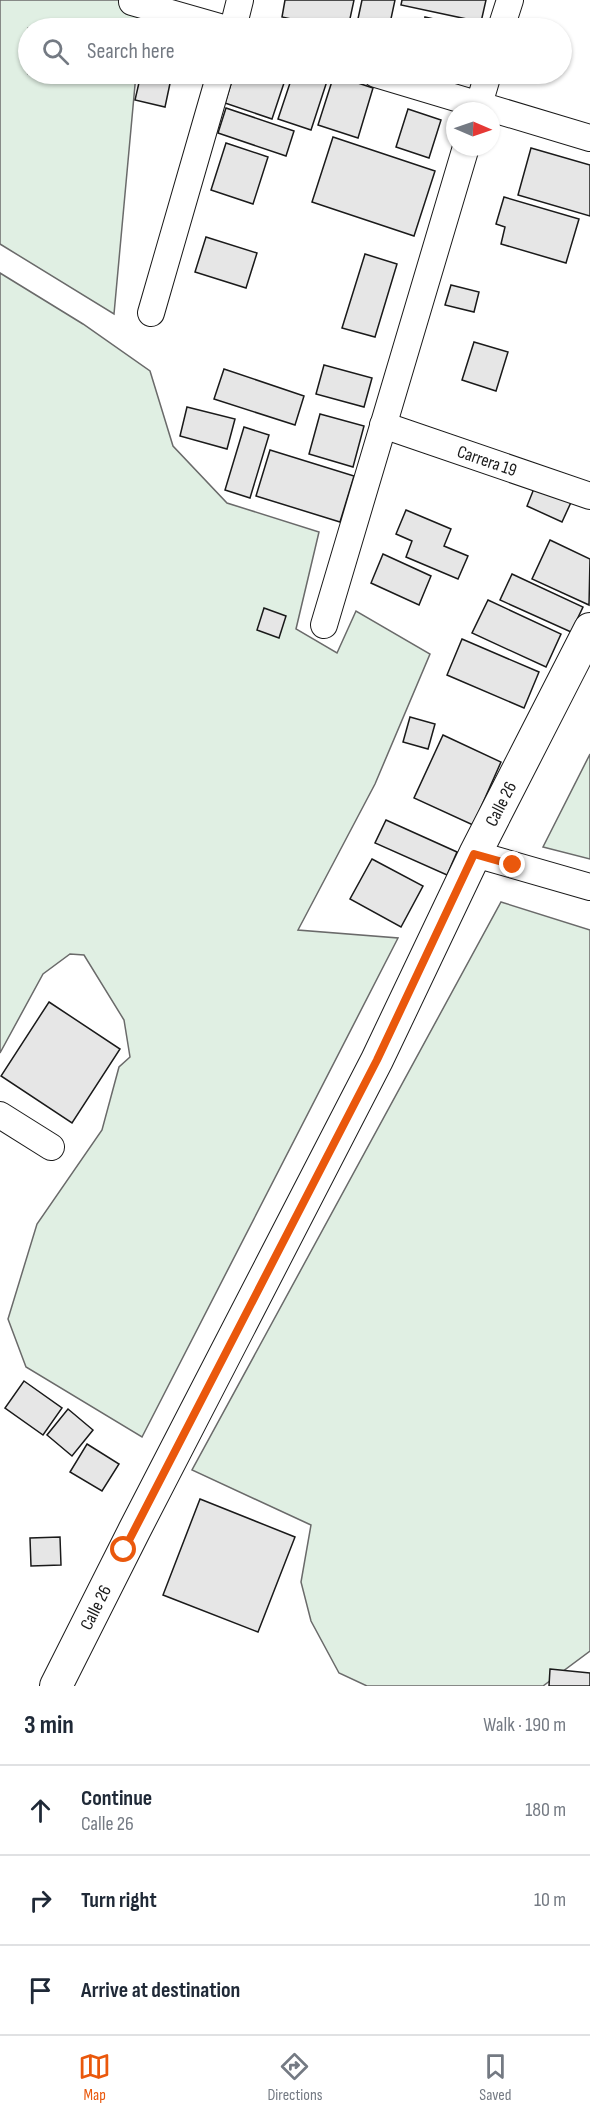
<!DOCTYPE html>
<meta charset="utf-8">
<style>
body{margin:0;font-family:"Sofia Sans Condensed",sans-serif;background:#f6f6f7;color:#1f2937}
.compass{position:absolute;left:446px;top:102px;width:54px;height:54px;border-radius:50%;background:#fff;box-shadow:0 2px 4px #0004;rotate:92deg}
.stop{position:absolute;width:18px;height:18px;margin:-14px;border:4px solid #ea580c;border-radius:50%;background:#fff}
.stop.end{background:#ea580c;border-color:#fff;box-shadow:0 2px 6px #0008}
.list{margin:0;padding:0;list-style:none}
h2{display:flex;justify-content:space-between;align-items:center;height:78px;margin:0;padding:0 24px;font-size:26px}
h2 small{font-size:20px;font-weight:400;color:#747a83}
.list li{display:grid;grid-template-columns:39px 1fr auto;gap:18px;align-items:center;box-sizing:border-box;height:90px;padding:0 24px;border-top:2px solid #e0e1e3}
.list b{display:block;font-size:22px;white-space:nowrap}
.list p{margin:0;font-size:20px;white-space:nowrap;color:#747a83}
.list em{font-size:20px;font-style:normal;color:#747a83}
.icon{flex:none;width:33px;height:33px;fill:none;stroke:currentColor;stroke-width:2;stroke-linecap:round;stroke-linejoin:round}
.map{position:relative;flex:none;width:590px;height:1686px;overflow:hidden}
.search{position:absolute;background:#fff;box-shadow:0 2px 4px #0004;left:18px;right:18px;top:18px;height:66px;display:flex;align-items:center;gap:15px;box-sizing:border-box;padding:0 21px;border-radius:33px;color:#747a83;font-size:22px}
.sheet{height:348px;background:#fff}
nav{display:flex;justify-content:space-around;align-items:center;box-sizing:border-box;height:84px;border-top:2px solid #e0e1e3;background:#fff;font-size:16px;color:#747a83}
nav a{display:grid;justify-items:center;gap:3px}
nav .on{color:#ea580c}
.map>svg:first-child{display:block}
.green{fill:#e0efe3;stroke:#6a6a6a;stroke-width:1.5}
.building{fill:#e6e6e6;stroke:#1a1a1a;stroke-width:1.5}
.lines{fill:none;stroke-linecap:round;stroke-linejoin:round}
.minor-casing{stroke:#1a1a1a;stroke-width:28}
.tertiary-casing{stroke:#1a1a1a;stroke-width:34}
.minor{stroke:#fff;stroke-width:26}
.tertiary{stroke:#fff;stroke-width:32}
.route{stroke:#ea580c;stroke-width:8}
.labels{text-anchor:middle;stroke-width:4.5;stroke-linejoin:round;paint-order:stroke}
.street-label{font-size:18px;fill:#1a1a1a;stroke:#fff}
</style>
<div class="map">
<svg width="590" height="1686" viewBox="0 0 590 1686">
<rect width="100%" height="100%" fill="#fff"/>
<g class="green">
<polygon points="0,0 143,0 140,28 28,28 28,74 136,74 114,314 0,244"/>
<polygon points="0,273 83,324 150,371 173,446 227,503 319,532 296,629 337,653 356,611 430,654 375,784 298,930 398,938 142,1437 26,1367 8,1319 37,1224 102,1130 119,1067 130,1057 124,1020 84,955 70,954 43,974 0,1053"/>
<polygon points="590,754 590,859 543,847"/>
<polygon points="501,902 590,930 590,1651 543,1686 367,1686 339,1673 311,1621 301,1582 311,1525 192,1470"/>
</g>
<g class="building">
<polygon points="285,0 354,0 348,28 332,28 282,17"/>
<polygon points="362,0 395,0 389,28 356,28"/>
<polygon points="402,0 486,0 481,22 401,5"/>
<polygon points="425,17 474,28 423,28"/>
<polygon points="141,74 172,74 165,107 135,100"/>
<polygon points="234,74 287,74 272,119 225,103"/>
<polygon points="293,74 329,75 311,130 278,119"/>
<polygon points="334,75 373,88 358,138 318,125"/>
<polygon points="226,108 294,131 286,156 218,133"/>
<polygon points="408,109 441,120 429,158 396,147"/>
<polygon points="333,137 435,171 414,236 312,202"/>
<polygon points="226,143 268,157 253,204 211,190"/>
<polygon points="531,148 590,165 590,216 518,195"/>
<polygon points="504,197 579,219 566,263 501,244 505,227 496,224"/>
<polygon points="206,237 257,253 246,288 195,272"/>
<polygon points="365,254 397,264 375,337 342,328"/>
<polygon points="451,285 479,292 474,312 445,305"/>
<polygon points="474,342 508,352 496,391 462,380"/>
<polygon points="324,365 372,378 364,407 316,394"/>
<polygon points="224,369 304,396 295,425 214,399"/>
<polygon points="187,407 235,419 227,449 180,436"/>
<polygon points="320,414 364,426 353,467 309,454"/>
<polygon points="244,427 269,435 250,498 225,490"/>
<polygon points="270,450 354,476 340,522 256,496"/>
<polygon points="537,481 573,498 562,522 527,506"/>
<polygon points="406,510 451,529 444,546 468,556 458,579 406,557 412,541 396,534"/>
<polygon points="550,540 590,559 589,605 532,579"/>
<polygon points="383,554 431,576 419,605 371,583"/>
<polygon points="512,574 583,607 571,632 500,600"/>
<polygon points="488,600 561,634 546,667 472,633"/>
<polygon points="264,608 286,616 279,638 257,630"/>
<polygon points="462,639 539,672 524,708 447,675"/>
<polygon points="410,717 435,724 428,749 403,742"/>
<polygon points="443,735 501,762 473,825 414,798"/>
<polygon points="386,820 457,852 447,875 375,843"/>
<polygon points="372,859 423,886 401,927 350,899"/>
<polygon points="49,1002 120,1049 72,1123 1,1076"/>
<polygon points="24,1381 62,1408 43,1435 5,1408"/>
<polygon points="68,1409 93,1430 72,1456 47,1435"/>
<polygon points="87,1444 119,1464 102,1491 70,1472"/>
<polygon points="200,1499 295,1537 258,1632 163,1595"/>
<polygon points="60,1537 61,1565 31,1566 30,1538"/>
<polygon points="550,1669 590,1673 590,1686 549,1686"/>
</g>
<g class="lines">
<g class="minor-casing">
<g id="minor">
<polyline points="132,2 223,28"/>
<polyline points="233,28 240,0"/>
<polyline points="501,28 510,0"/>
<polyline points="376,74 590,138"/>
<polyline points="477,111 488,74"/>
<polyline points="151,313 220,74"/>
<path id="s1" d="M383,425L590,496"/>
<polyline points="324,625 466,147"/>
<polyline points="475,854 590,887"/>
<polyline points="0,1115 51,1147"/>
</g>
</g>
<g class="tertiary-casing">
<g id="tertiary">
<path id="s2" d="M56,1686L134,1531L377,1060L475,854L590,629"/>
</g>
</g>
<use href="#minor" class="minor"/>
<use href="#tertiary" class="tertiary"/>
</g>
<g class="lines">
<polyline class="route" points="124,1550 377,1060 474,854 513,865"/>
</g>
<g class="labels">
<g class="street-label">
<text dy="6" stroke="none"><textPath href="#s1" startOffset="110">Carrera 19</textPath></text>
<text dy="6" stroke="none"><textPath href="#s2" startOffset="988">Calle 26</textPath></text>
<text dy="6" stroke="none"><textPath href="#s2" startOffset="88">Calle 26</textPath></text>
</g>
</g>
</svg>
<svg class="compass" viewBox="-18 -18 36 36"><path d="M0-13l5 13h-10z" fill="#e53935"/><path d="M0 13l5-13h-10z" fill="#747a83"/></svg>
<div class="stop" style="left:124px;top:1550px"></div>
<div class="stop end" style="left:513px;top:865px"></div>
<div class="search"><svg class="icon" aria-label="search" viewBox="0 0 24 24"><circle cx="10" cy="10" r="6"/><path d="M15 15l6 6"/></svg>Search here</div>
</div>
<section class="sheet">
<h2>3 min<small>Walk · 190 m</small></h2>
<ul class="list">
<li><svg class="icon" aria-label="ahead" viewBox="0 0 24 24"><path d="M12 20V5M6 11l6-6 6 6"/></svg><div><b>Continue</b><p>Calle 26</p></div><em>180 m</em></li>
<li><svg class="icon" aria-label="right" viewBox="0 0 24 24"><path d="M7 20v-9h11M14 6l5 5-5 5"/></svg><div><b>Turn right</b></div><em>10 m</em></li>
<li><svg class="icon" aria-label="arrive" viewBox="0 0 24 24"><path d="M6 21V4h12l-3 4 3 4H6"/></svg><div><b>Arrive at destination</b></div></li>
</ul>
</section>
<nav>
<a class="on"><svg class="icon" aria-label="map" viewBox="0 0 24 24"><path d="M3 6l6-2 6 2 6-2v14l-6 2-6-2-6 2zM9 4v14M15 6v14"/></svg>Map</a>
<a><svg class="icon" aria-label="directions" viewBox="0 0 24 24"><path d="M12 3l9 9-9 9-9-9zM9 14v-3h6M13 9l2 2-2 2"/></svg>Directions</a>
<a><svg class="icon" aria-label="saved" viewBox="0 0 24 24"><path d="M7 4h10v16l-5-4-5 4z"/></svg>Saved</a>
</nav>
